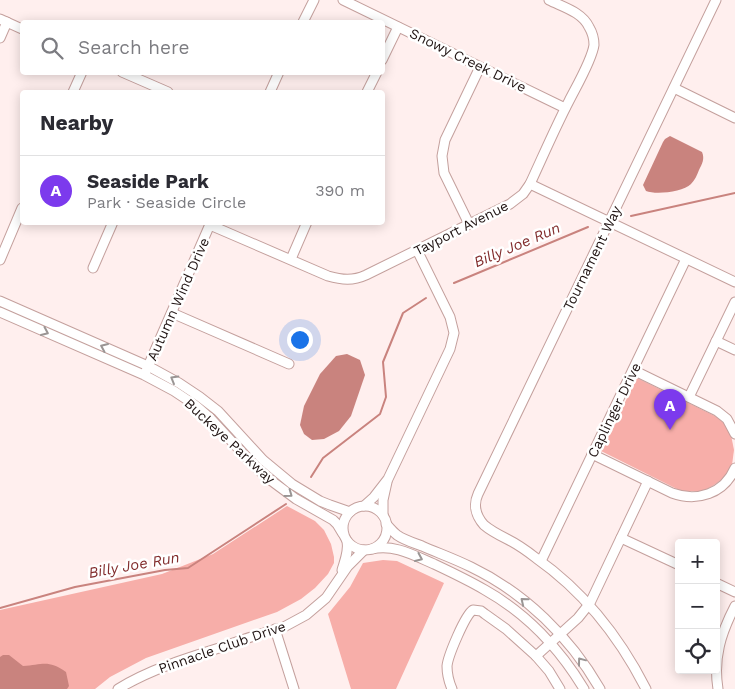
<!DOCTYPE html>
<meta charset="utf-8">
<style>
body{margin:0;font-family:"Work Sans",sans-serif;background:#f7f7f7;color:#2b2b33}
.controls{position:absolute;right:15px;bottom:15px;display:grid;overflow:hidden;border-radius:5px;box-shadow:0 2px 12px #0003}
.controls button{width:45px;height:45px;display:grid;place-items:center;padding:0;border:0;border-bottom:1px solid #e1e1e2;background:#fff;color:#2b2b33;font:25px sans-serif}
.you{position:absolute;left:299px;top:339px;width:18px;height:18px;margin:-12px;border:4px solid #fff;border-radius:50%;background:#1a73e8;box-shadow:0 0 0 8px #1a73e833}
.badge{display:grid;place-items:center;width:32px;height:32px;border-radius:50%;background:#7c3aed;color:#fff;font-size:16px;font-weight:700}
.pin{position:absolute;translate:-50% -41px;filter:drop-shadow(0 1px 2px #0008)}
.pin::after{content:'';position:absolute;top:26px;width:18px;height:15px;background:inherit;clip-path:polygon(0 0,100% 0,50% 100%)}
.list{margin:0;padding:0;list-style:none}
h2{display:flex;justify-content:space-between;align-items:center;height:65px;margin:0;padding:0 20px;font-size:21px}
h2 small{font-size:16px;font-weight:400;color:#7c7c81}
.list li{display:grid;grid-template-columns:32px 1fr auto;gap:15px;align-items:center;box-sizing:border-box;height:70px;padding:0 20px;border-top:1px solid #e1e1e2}
.list b{display:block;font-size:19px;white-space:nowrap}
.list p{margin:0;font-size:16px;white-space:nowrap;color:#7c7c81}
.list em{font-size:16px;font-style:normal;color:#7c7c81}
.icon{flex:none;width:28px;height:28px;fill:none;stroke:currentColor;stroke-width:2;stroke-linecap:round;stroke-linejoin:round}
.map{position:relative;flex:none;width:735px;height:689px;overflow:hidden}
.search{position:absolute;background:#fff;box-shadow:0 2px 12px #0003;left:20px;top:20px;width:365px;height:55px;display:flex;align-items:center;gap:12px;box-sizing:border-box;padding:0 18px;border-radius:5px;color:#7c7c81;font-size:19px}
.panel{position:absolute;background:#fff;box-shadow:0 2px 12px #0003;left:20px;top:90px;width:365px;height:135px;border-radius:5px}
.map>svg:first-child{display:block}
.green{fill:#f7aea9}
.water{fill:#c9837e}
.lines{fill:none;stroke-linecap:round;stroke-linejoin:round}
.stream{stroke:#c9837e;stroke-width:2}
.minor-casing{stroke:#c4a09d;stroke-width:11}
.minor{stroke:#fff;stroke-width:9}
.oneway{stroke:#9a9594}
.labels{text-anchor:middle;stroke-width:5;stroke-linejoin:round;paint-order:stroke}
.street-label{font-size:14px;fill:#1f1312;stroke:#fff}
.water-label{font-size:15px;font-style:italic;fill:#822d2d;stroke:#fff}
</style>
<div class="map">
<svg width="735" height="689" viewBox="0 0 735 689">
<rect width="100%" height="100%" fill="#ffefee"/>
<g class="green">
<polygon points="637,378 717,417 725,424 731,435 734,450 732,465 725,477 714,485 703,491 681,491 601,451"/>
<polygon points="287,506 315,521 324,530 331,544 334,557 334,563 328,574 315,588 301,599 277,612 146,658 110,677 95,689 0,689 0,610 162,574 213,554"/>
<polygon points="383,560 397,561 444,583 396,689 351,689 328,614 350,587 363,563"/>
</g>
<g class="water">
<path d="M670,136L702,152C705,159 702,164 699,170C697,175 695,180 691,184C683,192 656,195 646,191L643,185L663,142L665,139Z"/>
<polygon points="347,354 360,360 365,375 351,416 339,431 324,439 312,440 304,434 300,425 304,406 320,374 336,356"/>
<path d="M3,655H9L23,666C42,665 48,659 66,672L69,686L67,689H0V657Z"/>
</g>
<g class="lines">
<g class="stream">
<polyline points="631,216 735,193"/>
<polyline points="454,283 588,227"/>
<polyline points="311,477 323,458 380,414 386,397 383,362 403,313 426,298"/>
<polyline points="0,608 75,587 165,570 188,568 286,504"/>
</g>
<g class="minor-casing">
<g id="minor">
<polyline points="343,0 565,108"/>
<polyline points="0,19 22,29"/>
<polyline points="303,22 314,0"/>
<polyline points="0,38 7,22"/>
<polyline points="382,60 398,27"/>
<polyline points="122,72 168,92"/>
<polyline points="674,88 735,118"/>
<polyline points="73,92 82,72"/>
<polyline points="270,92 279,72"/>
<polyline points="367,92 377,72"/>
<polyline points="530,184 735,282"/>
<polyline points="469,224 444,173 442,156 445,140 480,67"/>
<path d="M210,225L328,276C342,280 353,281 366,275L510,204L523,194L530,184C543,156 555,128 569,101C576,87 592,60 594,45C594,39 592,32 589,27C582,12 563,7 549,0"/>
<polyline points="291,259 307,222"/>
<polyline points="0,260 22,208"/>
<polyline points="93,268 113,222"/>
<polyline points="0,301 148,366 179,383 200,397 218,411 263,460 292,484 320,501 330,505 350,512"/>
<polyline points="0,312 144,375 174,391 195,405 211,419 248,459 265,476 296,499 333,520 337,524 343,534"/>
<polyline points="172,313 289,364"/>
<polyline points="716,341 735,350"/>
<polyline points="633,370 717,411 727,419 735,434"/>
<polyline points="146,371 211,222"/>
<polyline points="689,397 735,302"/>
<path d="M592,454L672,493C697,502 724,494 735,468"/>
<polyline points="364,506 374,497 388,479 450,349 454,333 450,317 417,250"/>
<circle cx="365" cy="528" r="22"/>
<polyline points="383,515 383,500 387,482"/>
<path d="M386,524C390,528 393,532 397,535C404,540 414,543 422,546C438,553 455,559 471,567C525,593 570,637 600,689"/>
<polyline points="621,538 679,565"/>
<path d="M372,549C394,544 413,555 434,564C451,572 468,580 485,590C526,613 560,649 584,689"/>
<polyline points="541,561 686,259"/>
<path d="M342,570C345,560 349,551 347,541"/>
<polyline points="716,583 735,592"/>
<polyline points="275,629 294,689"/>
<polyline points="536,656 578,618 590,603 648,481"/>
<path d="M118,689C149,670 184,659 219,648C240,641 260,633 282,628L306,615L326,598L348,566L364,550"/>
<path d="M452,689C449,682 447,674 447,666C448,656 465,615 473,610L481,611L485,614L506,629L536,656L549,671L560,689"/>
<path d="M646,689C620,638 583,591 536,558C527,551 517,544 507,539C499,535 491,531 484,525C476,516 473,505 478,494L716,0"/>
<path d="M718,689C713,658 721,633 735,606"/>
</g>
</g>
<use href="#minor" class="minor"/>
</g>
<defs><path id="oneway-chevron" d="M-2-3.5L2.5 0L-2 3.5" fill="none" stroke-width="1.6" stroke-linecap="round" stroke-linejoin="round" transform="scale(1.25)"/></defs>
<g class="oneway">
<use href="#oneway-chevron" transform="translate(45 332) rotate(24)"/>
<use href="#oneway-chevron" transform="translate(104 347) rotate(-156)"/>
<use href="#oneway-chevron" transform="translate(174 379) rotate(-150)"/>
<use href="#oneway-chevron" transform="translate(289 494) rotate(36)"/>
<use href="#oneway-chevron" transform="translate(419 558) rotate(24)"/>
<use href="#oneway-chevron" transform="translate(524 601) rotate(-141)"/>
<use href="#oneway-chevron" transform="translate(581 661) rotate(-127)"/>
</g>
<g class="labels">
<g class="street-label">
<text transform="translate(468 60) rotate(26)" y="5">Snowy Creek Drive</text>
<text transform="translate(461 228) rotate(-27)" y="5">Tayport Avenue</text>
<text transform="translate(592 258) rotate(-64)" y="5">Tournament Way</text>
<text transform="translate(178 299) rotate(-66)" y="5">Autumn Wind Drive</text>
<text transform="translate(614 410) rotate(-64)" y="5">Caplinger Drive</text>
<text transform="translate(230 441) rotate(43)" y="5">Buckeye Parkway</text>
<text transform="translate(222 647) rotate(-19)" y="5">Pinnacle Club Drive</text>
</g>
<g class="water-label">
<text transform="translate(517 245) rotate(-23)" y="5">Billy Joe Run</text>
<text transform="translate(134 565) rotate(-10)" y="5">Billy Joe Run</text>
</g>
</g>
</svg>
<div class="controls">
<button>+</button>
<button>−</button>
<button><svg class="icon" aria-label="locate" viewBox="0 0 24 24"><circle cx="12" cy="12" r="6"/><path d="M12 2v4M12 18v4M2 12h4M18 12h4"/></svg></button>
</div>
<div class="you"></div>
<div class="pin badge" style="left:670px;top:430px">A</div>
<div class="search"><svg class="icon" aria-label="search" viewBox="0 0 24 24"><circle cx="10" cy="10" r="6"/><path d="M15 15l6 6"/></svg>Search here</div>
<section class="panel">
<h2>Nearby<small></small></h2>
<ul class="list">
<li><span class="badge">A</span><div><b>Seaside Park</b><p>Park · Seaside Circle</p></div><em>390 m</em></li>
</ul>
</section>
</div>
